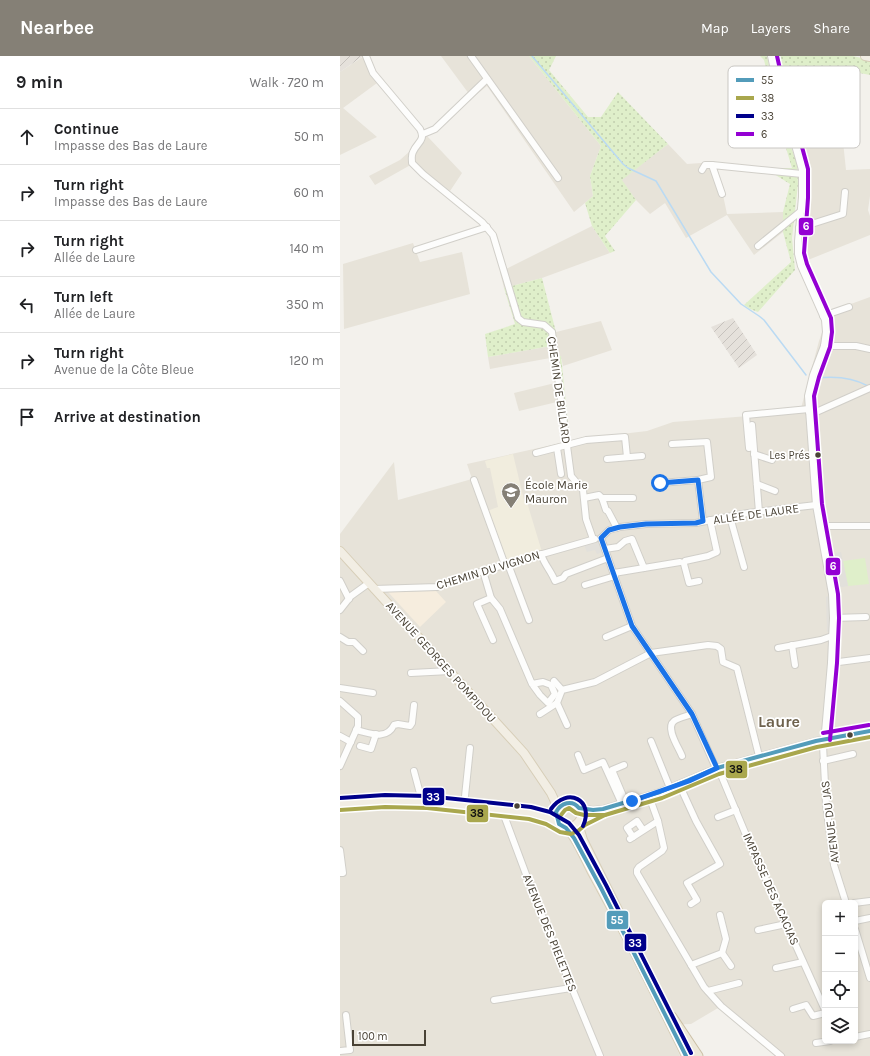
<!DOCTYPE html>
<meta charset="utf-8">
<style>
body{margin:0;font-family:Karla,sans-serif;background:#f2f2f2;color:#202124}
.controls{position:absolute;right:12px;bottom:12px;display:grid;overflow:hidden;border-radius:6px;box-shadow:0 2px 6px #0003}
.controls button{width:36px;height:36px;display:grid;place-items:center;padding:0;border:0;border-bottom:1px solid #e0e0e0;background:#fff;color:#202124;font:20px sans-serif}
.scale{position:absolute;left:12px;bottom:10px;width:74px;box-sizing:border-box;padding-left:4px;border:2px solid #4a4336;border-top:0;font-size:11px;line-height:14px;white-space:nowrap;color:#4a4336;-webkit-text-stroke:3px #fff;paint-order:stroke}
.stop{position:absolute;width:12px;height:12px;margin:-9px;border:3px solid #1a73e8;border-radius:50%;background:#fff}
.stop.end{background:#1a73e8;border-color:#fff;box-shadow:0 1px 4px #0008}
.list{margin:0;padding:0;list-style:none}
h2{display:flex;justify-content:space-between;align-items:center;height:52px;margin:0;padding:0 16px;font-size:17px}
h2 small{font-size:13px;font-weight:400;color:#757577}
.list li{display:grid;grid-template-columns:26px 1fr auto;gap:12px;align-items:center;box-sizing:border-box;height:56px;padding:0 16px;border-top:1px solid #e0e0e0}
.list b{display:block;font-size:15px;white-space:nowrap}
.list p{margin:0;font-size:13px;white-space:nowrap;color:#757577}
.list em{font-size:13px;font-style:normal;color:#757577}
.icon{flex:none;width:22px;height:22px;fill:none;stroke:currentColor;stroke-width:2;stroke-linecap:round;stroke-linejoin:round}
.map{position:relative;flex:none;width:530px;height:1000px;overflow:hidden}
header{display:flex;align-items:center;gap:24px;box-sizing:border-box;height:56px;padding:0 20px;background:#858076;color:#fff}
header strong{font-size:19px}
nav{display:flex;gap:22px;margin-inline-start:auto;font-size:14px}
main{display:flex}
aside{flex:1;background:#fff}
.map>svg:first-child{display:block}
.residential{fill:#e7e3d9;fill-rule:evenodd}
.commercial{fill:#f6edde}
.industrial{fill:url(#industrial-furrows)}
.education{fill:#f1edde}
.green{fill:url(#green-dots)}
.pitch{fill:#dfefca}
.parking{fill:#e2e0db}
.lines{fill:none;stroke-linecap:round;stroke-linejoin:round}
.stream{stroke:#badaf3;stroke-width:1.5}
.minor-casing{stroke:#d1cfc9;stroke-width:8}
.major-casing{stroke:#d7ceb8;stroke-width:10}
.highway-casing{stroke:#ccc0a6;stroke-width:11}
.minor{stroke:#fdfdfc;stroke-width:6}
.major{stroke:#f2eee4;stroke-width:8}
.highway{stroke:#ede8da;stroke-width:9}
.bus-1-casing{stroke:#fff;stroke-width:7}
.bus-2-casing{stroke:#fff;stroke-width:7}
.bus-3-casing{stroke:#fff;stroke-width:7}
.bus-4-casing{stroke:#fff;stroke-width:7}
.bus-1{stroke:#539cba;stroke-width:4}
.bus-2{stroke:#a9a74d;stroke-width:4}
.bus-3{stroke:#00008b;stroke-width:4}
.bus-4{stroke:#9400d3;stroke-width:4}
.route{stroke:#1a73e8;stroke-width:5}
.bus-dot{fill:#4a4336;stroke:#fff;stroke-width:1.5}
.labels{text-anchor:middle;stroke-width:3.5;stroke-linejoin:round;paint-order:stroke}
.bus-label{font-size:11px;fill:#4a4336;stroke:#fff;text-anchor:end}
.street-label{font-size:12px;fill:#4a4336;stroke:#fff}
.poi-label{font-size:12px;fill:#4a4336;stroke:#fff;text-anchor:start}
.district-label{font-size:16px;font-weight:bold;fill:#6e624d;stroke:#fff}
.key{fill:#fff;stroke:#c9c7c3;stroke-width:1}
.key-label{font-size:11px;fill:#4a4336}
.line-badge{stroke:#fff;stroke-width:1.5}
.badge-label{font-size:11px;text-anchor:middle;font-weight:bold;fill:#fff}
.pale-badge-label{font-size:11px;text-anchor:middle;font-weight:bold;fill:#111}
</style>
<header>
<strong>Nearbee</strong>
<nav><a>Map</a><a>Layers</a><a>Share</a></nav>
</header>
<main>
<aside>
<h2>9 min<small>Walk · 720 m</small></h2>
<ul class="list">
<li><svg class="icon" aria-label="ahead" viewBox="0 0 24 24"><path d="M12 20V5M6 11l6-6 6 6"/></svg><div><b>Continue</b><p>Impasse des Bas de Laure</p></div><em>50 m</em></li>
<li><svg class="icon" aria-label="right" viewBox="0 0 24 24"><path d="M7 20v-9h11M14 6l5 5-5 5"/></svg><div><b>Turn right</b><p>Impasse des Bas de Laure</p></div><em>60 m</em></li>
<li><svg class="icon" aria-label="right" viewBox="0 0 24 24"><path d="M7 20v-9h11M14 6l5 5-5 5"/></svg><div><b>Turn right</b><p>Allée de Laure</p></div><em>140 m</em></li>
<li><svg class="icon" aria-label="left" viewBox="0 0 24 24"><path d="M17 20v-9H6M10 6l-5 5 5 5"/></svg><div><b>Turn left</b><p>Allée de Laure</p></div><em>350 m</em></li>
<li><svg class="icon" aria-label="right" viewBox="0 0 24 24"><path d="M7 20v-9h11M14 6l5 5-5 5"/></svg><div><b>Turn right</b><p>Avenue de la Côte Bleue</p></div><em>120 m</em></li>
<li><svg class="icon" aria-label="arrive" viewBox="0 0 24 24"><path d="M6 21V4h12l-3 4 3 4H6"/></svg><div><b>Arrive at destination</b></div></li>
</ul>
</aside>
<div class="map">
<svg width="530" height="1000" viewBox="0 0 530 1000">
<defs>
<pattern id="industrial-furrows" width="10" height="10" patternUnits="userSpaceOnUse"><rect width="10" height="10" fill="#e5e1db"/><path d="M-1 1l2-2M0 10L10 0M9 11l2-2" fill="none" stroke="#c6c2bd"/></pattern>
<pattern id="green-dots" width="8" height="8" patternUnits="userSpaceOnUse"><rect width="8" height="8" fill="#dfefca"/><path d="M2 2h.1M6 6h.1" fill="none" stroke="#c1ceae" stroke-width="1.8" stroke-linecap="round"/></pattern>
</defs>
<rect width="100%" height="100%" fill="#f3f1ec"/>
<g class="residential">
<polygon points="24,0 30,19 37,27 3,52 37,81 0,99 0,16"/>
<polygon points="101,0 189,0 261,90 250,120 253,140 245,147 234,156 147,30 132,42"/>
<polygon points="491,76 502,76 506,114 530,113 530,140 528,154 530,160 530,179 468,204 465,185 468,126 456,79"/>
<polygon points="87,80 122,117 110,135 74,107 35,129 29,120 60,104"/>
<polygon points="328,88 347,108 376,106 387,158 443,156 443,176 414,199 387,159 346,182 325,147 310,158 296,144 281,124"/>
<polygon points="252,170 270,197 202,222 164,232 160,216"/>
<polygon points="73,187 80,206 122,196 130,238 4,273 3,208"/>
<path d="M530,241V1000H435L378,952L351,968L326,969L340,1000H0V478L54,406L58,444L132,423L127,408L239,383L307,375L333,366L460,356L479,285L489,256ZM485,847H515V985H485Z"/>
<polygon points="261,265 272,294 223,310 221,300 150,313 148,301 217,289 216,276"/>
<polygon points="215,327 217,346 179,355 174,337"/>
</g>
<polygon class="commercial" points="96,535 106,546 80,571 48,536"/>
<g class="industrial">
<polygon points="0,0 23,0 0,16"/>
<polygon points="393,262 417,299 399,312 371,271"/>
</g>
<polygon class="education" points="173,398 184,444 186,443 202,496 166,507 147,455 158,451 150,412 147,412 145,405"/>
<g class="green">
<polygon points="189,0 216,0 209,14 248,61 261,61 278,36 328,88 282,124 296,144 265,180 275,195 270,197 252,170 245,147 253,140 250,120 261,90"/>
<polygon points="420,0 427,0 440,59 457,108 458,128 452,182 455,214 418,256 410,253 404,249 451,206 443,176 443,156 450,128 434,118 434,112 452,112 446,92 424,4"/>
<polygon points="440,0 513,0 530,4 530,19 489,11 491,76 456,79 445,47 440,18"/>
<polygon points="202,222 216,276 217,289 148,301 145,278 175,268 164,232"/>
<polygon points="221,300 230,385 223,387 212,302"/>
</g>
<polygon class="pitch" points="525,502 529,528 508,530 503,505"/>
<g class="parking">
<polygon points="261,482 265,495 257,498 255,494 247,496 243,486"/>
<polygon points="501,496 508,530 496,532 489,498"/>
<polygon points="492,538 493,574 487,576 486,541"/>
</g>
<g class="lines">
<g class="stream">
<polyline points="192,0 283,108 288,112 316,125 371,216 401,248 419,260 424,264 466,319"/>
<path d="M477,322C495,320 512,321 528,330"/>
</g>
<g class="minor-casing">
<g id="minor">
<path d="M26,0L33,17L80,73C86,85 77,86 73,96C71,99 72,103 72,107L83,118L142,166L153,179L178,262L183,266L204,269L212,276L231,420L243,434L246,463L253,483"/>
<polyline points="131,0 218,122"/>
<polyline points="431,0 443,55 453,82 462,114 462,141 458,185 458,198 461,210 485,264 486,276 484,290 473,319 468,340 476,449 492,538 493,562 491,607 485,676 483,689 486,748 494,809 506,847"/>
<polyline points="437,0 438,22"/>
<polyline points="83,78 95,73 147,23"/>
<polyline points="362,114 365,109 372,109"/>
<polyline points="382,138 372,109 462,118"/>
<polyline points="459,172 503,158 505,136"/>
<polyline points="418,190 461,155"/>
<polyline points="76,194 147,171"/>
<polyline points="483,260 509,251"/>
<polyline points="484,290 516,290 530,293"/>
<polyline points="469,356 474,357 530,332"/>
<polyline points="412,369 419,456"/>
<polyline points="332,388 367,386 371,421 358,424 363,465"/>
<polyline points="217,392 221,418"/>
<polyline points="409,392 406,359 469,353"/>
<polyline points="196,397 246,384 285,381 287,401"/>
<polyline points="414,398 432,404"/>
<polyline points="267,403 302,400"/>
<polyline points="134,424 165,509"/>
<polyline points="320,427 358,424"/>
<polyline points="417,428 435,435"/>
<polyline points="244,442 259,439 262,442 266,454 268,455 277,472"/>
<polyline points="262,442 293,442"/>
<polyline points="390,461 404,511"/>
<polyline points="480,470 530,470"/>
<polyline points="261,482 292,570 352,658 375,710 379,714 406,779 485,954"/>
<polyline points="261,482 269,474 280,471 306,468 356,467 408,457 476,449"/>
<polyline points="265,493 278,491 285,485 292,483 304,512"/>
<path d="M201,498C204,508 211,515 215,525L223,522L226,518L268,502"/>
<polyline points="168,508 189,564"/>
<polyline points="143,515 151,542 160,553 192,628 203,626 211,629 215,638 208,647 200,639 192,628"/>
<polyline points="274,517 340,506"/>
<polyline points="0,525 9,543"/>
<polyline points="359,525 349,527 344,508 345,505 368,500 377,496 370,464"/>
<polyline points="245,529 275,520"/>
<polyline points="34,533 97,531 143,515 255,483"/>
<polyline points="151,542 137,548 153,584"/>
<polyline points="0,554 11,540 29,527"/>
<polyline points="493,562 526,561"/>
<polyline points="0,581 8,586 14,586 23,595"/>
<polyline points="266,581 292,570"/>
<polyline points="452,589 455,609"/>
<polyline points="438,592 481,584 492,580"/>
<polyline points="491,607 530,602"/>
<polyline points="71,617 110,615"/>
<polyline points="214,625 222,634"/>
<polyline points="0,632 33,637"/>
<polyline points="0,645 18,661 18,670 0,710"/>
<polyline points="200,658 217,647"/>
<polyline points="227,669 217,647 222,634 255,626 311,597 368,589 377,590 381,593 383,606 397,612 419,700"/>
<path d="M16,674C30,677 46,685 54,669L58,668L70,670L72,667L74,649"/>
<polyline points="0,680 11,686"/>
<polyline points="311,685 330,732"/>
<polyline points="20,690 31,693 36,678"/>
<polyline points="238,699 244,714 263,706 282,748"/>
<path d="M342,700C339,692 325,672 334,665C338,662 347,660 352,658"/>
<polyline points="483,705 513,698"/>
<polyline points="284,709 272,714 286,747"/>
<polyline points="74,715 82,745"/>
<polyline points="339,728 356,765 380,808 347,827 357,844 351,848"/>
<polyline points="309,740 318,765 324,792 322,795 299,811 297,814 297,817 364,931 381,950 441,1000"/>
<polyline points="124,750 130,692"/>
<polyline points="239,752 253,754 263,753 320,736 377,712 476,685 530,675"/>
<polyline points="162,754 196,845 260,1000"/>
<polyline points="378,761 396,754"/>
<polyline points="241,764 259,754"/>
<polyline points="293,781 287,772 297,765 303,774"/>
<polyline points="290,783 318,765"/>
<polyline points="0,794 3,817 0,817"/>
<polyline points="514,847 530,845"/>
<polyline points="515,865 530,862"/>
<polyline points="515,873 530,922"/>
<polyline points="418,874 446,868"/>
<polyline points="382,897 391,910"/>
<polyline points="351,909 382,897 386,883 380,859"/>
<polyline points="436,912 463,906"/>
<polyline points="368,935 399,927"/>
<polyline points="154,944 231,932"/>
<polyline points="453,953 466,949 473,960 485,957"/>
<polyline points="515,981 530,978"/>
<polyline points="476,987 490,985"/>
<polyline points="0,995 10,994 6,959"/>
</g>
</g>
<g class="major-casing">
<g id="major">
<polyline points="525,0 530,1"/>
<polyline points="0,495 184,697 211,737 218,752"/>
<polyline points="0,748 45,745 67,745 190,757 216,756"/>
<path d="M217,755C226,734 255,756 234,770"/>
<path d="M190,757C202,760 215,763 226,772C235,778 246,805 252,816C285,876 316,938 346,1000"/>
<polyline points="238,768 243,784 279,856"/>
</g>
</g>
<g class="highway-casing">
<polyline id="highway" points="332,961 358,1000"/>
</g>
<use href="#minor" class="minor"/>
<use href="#major" class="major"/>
<use href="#highway" class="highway"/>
<g class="bus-1-casing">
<path id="bus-1" d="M346,1000L261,832L234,782L226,772L219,768L216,756C221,747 232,743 239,752L253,754L263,753L320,736L377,712L476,685L530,675"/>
</g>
<g class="bus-2-casing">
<g id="bus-2">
<polyline points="0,754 45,751 87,752 189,763 206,768 220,776 231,778 238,775 245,769 265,759 322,742 379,718 477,691 530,681"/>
<polyline points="221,759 225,754 229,752 236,757 244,759 265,759"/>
</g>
</g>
<g class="bus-3-casing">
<g id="bus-3">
<polyline points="0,742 45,739 87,740 191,751 210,756 229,767 239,779 266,829 351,997"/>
<path d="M211,753C227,730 255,744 243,770"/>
</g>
</g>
<g class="bus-4-casing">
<g id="bus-4">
<polyline points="437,0 449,53 459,80 468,113 468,142 464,197 467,208 491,262 492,276 490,291 479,321 474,340 482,448 498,538 499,562 497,607 490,684"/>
<polyline points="483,677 529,669"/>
</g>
</g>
<use href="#bus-1" class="bus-1"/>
<use href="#bus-2" class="bus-2"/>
<use href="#bus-3" class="bus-3"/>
<use href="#bus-4" class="bus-4"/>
</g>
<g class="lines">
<polyline class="route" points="292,745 349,725 377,712 352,658 292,570 261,482 269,474 280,471 306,468 356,467 363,465 358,424 320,427"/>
</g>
<defs>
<g id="school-pin" transform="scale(1)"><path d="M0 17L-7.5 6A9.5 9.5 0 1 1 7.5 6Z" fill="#858076" stroke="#fff"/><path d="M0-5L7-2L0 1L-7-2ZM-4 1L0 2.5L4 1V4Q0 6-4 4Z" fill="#fff"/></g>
</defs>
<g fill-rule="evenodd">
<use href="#school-pin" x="171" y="436"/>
</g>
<g class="bus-dot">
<circle cx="478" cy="399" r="3.5"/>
<circle cx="510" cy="679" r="3.5"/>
<circle cx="177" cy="750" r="3.5"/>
</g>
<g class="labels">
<g class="bus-label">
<text x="470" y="403">Les Prés</text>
</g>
<g class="street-label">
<text transform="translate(219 334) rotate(82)" y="4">CHEMIN DE BILLARD</text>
<text transform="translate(416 458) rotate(-8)" y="4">ALLÉE DE LAURE</text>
<text transform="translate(148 514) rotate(-17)" y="4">CHEMIN DU VIGNON</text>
<text transform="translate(101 606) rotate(48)" y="4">AVENUE GEORGES POMPIDOU</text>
<text transform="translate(490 766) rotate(-97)" y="4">AVENUE DU JAS</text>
<text transform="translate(431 833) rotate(66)" y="4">IMPASSE DES ACACIAS</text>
<text transform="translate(210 877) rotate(68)" y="4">AVENUE DES PIELETTES</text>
</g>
<g class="poi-label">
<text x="185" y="433">École Marie<tspan x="185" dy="14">Mauron</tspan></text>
</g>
<g class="district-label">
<text x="439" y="671">Laure</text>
</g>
</g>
<rect x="388" y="10" width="132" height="82" rx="6" class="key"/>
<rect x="396" y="22" width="18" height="4" fill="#539cba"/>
<rect x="396" y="40" width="18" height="4" fill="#a9a74d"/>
<rect x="396" y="58" width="18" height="4" fill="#00008b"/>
<rect x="396" y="76" width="18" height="4" fill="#9400d3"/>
<g class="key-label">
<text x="421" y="28">55</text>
<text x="421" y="46">38</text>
<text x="421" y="64">33</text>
<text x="421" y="82">6</text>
</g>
<g class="line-badge">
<rect x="458" y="161" width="16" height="19" rx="4" fill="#9400d3"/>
<rect x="485" y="501" width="16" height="19" rx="4" fill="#9400d3"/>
<rect x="385" y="704" width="23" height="19" rx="4" fill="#a9a74d"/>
<rect x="82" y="731" width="23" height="19" rx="4" fill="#00008b"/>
<rect x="126" y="748" width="23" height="19" rx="4" fill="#a9a74d"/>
<rect x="266" y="854" width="23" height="20" rx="4" fill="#539cba"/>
<rect x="284" y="877" width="23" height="19" rx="4" fill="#00008b"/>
</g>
<g class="badge-label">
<text x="466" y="174">6</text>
<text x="493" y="514">6</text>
<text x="93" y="745">33</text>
<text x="277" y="868">55</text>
<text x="295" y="891">33</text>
</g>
<g class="pale-badge-label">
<text x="396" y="717">38</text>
<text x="137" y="761">38</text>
</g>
</svg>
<div class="controls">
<button>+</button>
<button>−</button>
<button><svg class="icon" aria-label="locate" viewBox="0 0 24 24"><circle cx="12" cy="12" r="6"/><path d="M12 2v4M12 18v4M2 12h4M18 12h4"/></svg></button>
<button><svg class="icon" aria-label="layers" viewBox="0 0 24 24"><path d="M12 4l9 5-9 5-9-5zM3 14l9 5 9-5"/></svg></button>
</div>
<div class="scale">100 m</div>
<div class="stop" style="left:320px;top:427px"></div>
<div class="stop end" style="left:292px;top:745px"></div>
</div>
</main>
